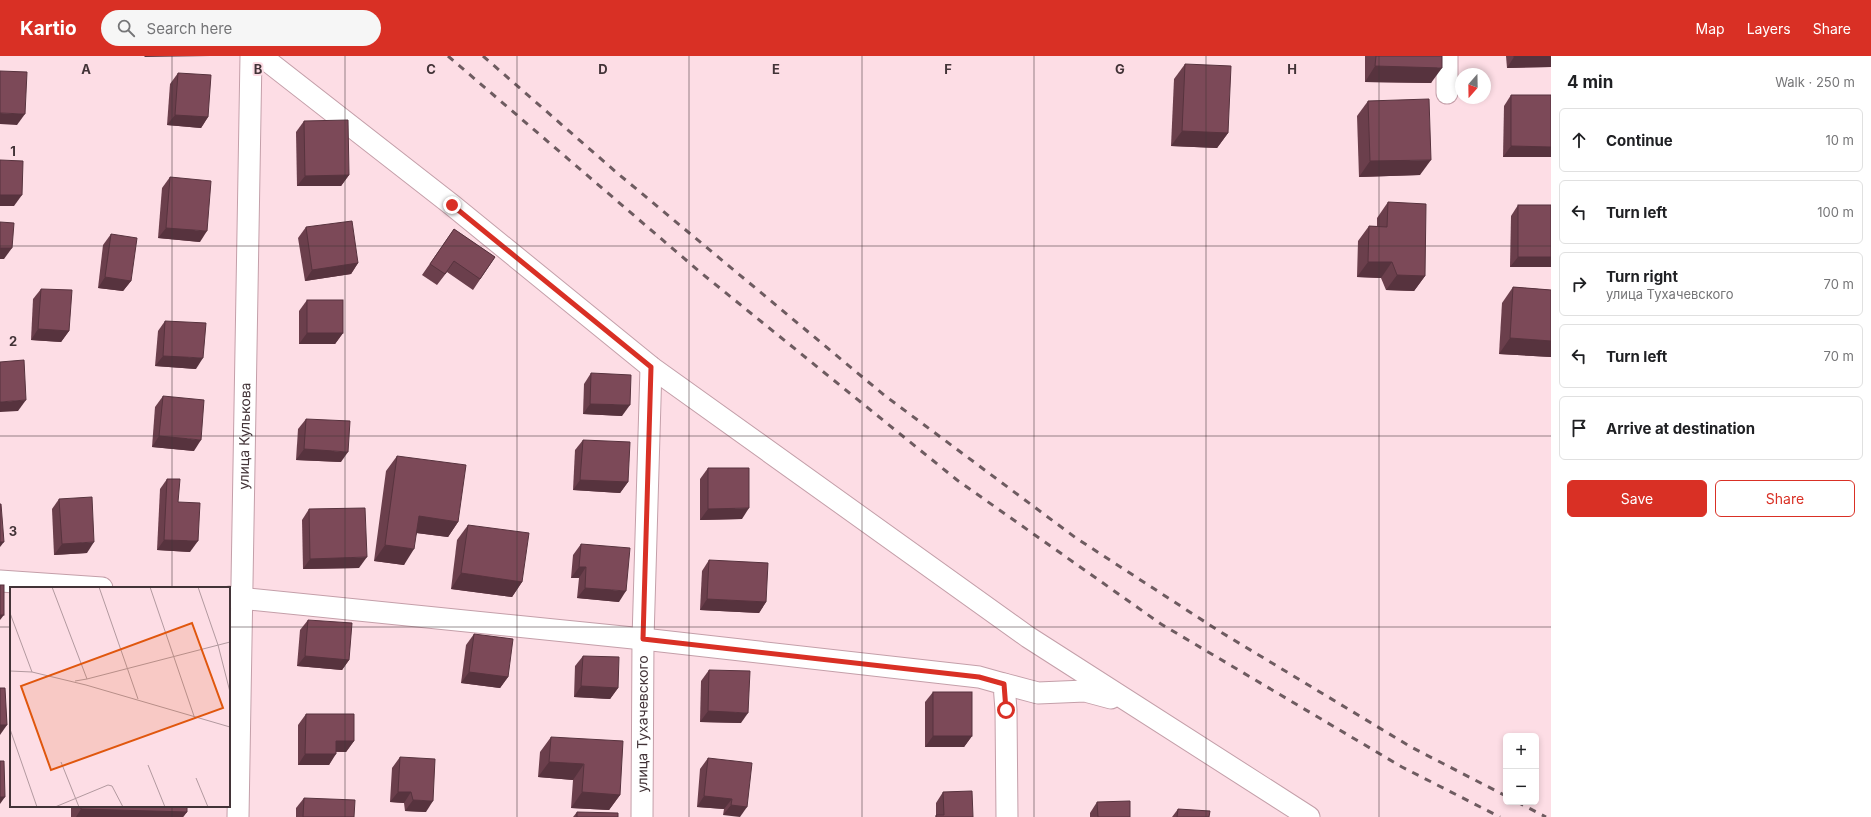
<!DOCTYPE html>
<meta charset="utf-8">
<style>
body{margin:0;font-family:Inter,sans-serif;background:#f6f6f6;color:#202124}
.controls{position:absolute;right:12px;bottom:12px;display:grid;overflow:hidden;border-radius:6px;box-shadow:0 2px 6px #0003}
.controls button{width:36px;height:36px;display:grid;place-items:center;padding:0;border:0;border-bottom:1px solid #e0e0e0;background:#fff;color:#202124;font:20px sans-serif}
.compass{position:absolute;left:1455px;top:12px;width:36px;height:36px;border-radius:50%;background:#fff;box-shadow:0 2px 6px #0003;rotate:200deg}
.stop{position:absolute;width:12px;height:12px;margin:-9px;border:3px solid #d93025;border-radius:50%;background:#fff}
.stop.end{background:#d93025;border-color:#fff;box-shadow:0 1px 4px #0008}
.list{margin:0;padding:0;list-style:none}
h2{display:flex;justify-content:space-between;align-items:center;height:52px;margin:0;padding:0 16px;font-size:17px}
h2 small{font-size:13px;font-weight:400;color:#757577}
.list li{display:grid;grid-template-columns:26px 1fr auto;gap:12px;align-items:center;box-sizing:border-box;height:64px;margin:0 8px 8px;padding:0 8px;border:1px solid #e0e0e0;border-radius:6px}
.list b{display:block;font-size:15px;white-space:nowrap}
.list p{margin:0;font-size:13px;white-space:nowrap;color:#757577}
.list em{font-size:13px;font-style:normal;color:#757577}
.actions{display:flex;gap:8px;padding:12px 16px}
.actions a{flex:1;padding:9px 0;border:1px solid #d93025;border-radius:6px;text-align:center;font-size:14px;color:#d93025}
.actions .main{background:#d93025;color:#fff}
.icon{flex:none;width:22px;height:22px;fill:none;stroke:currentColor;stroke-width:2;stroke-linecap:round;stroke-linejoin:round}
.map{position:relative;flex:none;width:1551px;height:761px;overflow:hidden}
header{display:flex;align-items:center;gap:24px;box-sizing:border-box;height:56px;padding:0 20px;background:#d93025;color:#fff}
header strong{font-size:19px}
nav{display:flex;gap:22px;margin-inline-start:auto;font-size:14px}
.search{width:280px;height:36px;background:#f6f6f6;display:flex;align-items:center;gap:10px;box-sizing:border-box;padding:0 14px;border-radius:22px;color:#757577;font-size:15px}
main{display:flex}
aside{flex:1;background:#fff}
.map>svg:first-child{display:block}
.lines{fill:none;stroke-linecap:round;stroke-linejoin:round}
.minor-casing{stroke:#c49fa9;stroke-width:23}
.minor{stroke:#fff;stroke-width:21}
.rail{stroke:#6e5b60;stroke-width:3;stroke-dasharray:7 7;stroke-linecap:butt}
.wall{fill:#6b3f4c}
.shaded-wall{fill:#57333e}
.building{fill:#7c4958;stroke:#57333e}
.route{stroke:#d93025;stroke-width:5}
.grid{fill:none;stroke:#423337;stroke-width:1;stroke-opacity:0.55}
.labels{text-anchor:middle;stroke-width:4;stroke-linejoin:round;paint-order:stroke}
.street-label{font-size:14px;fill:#423337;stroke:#fddde5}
.inset-road{fill:none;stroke:#b2999f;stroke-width:1}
.view{fill:#e0570e;fill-opacity:0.15;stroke:#e0570e;stroke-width:2}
.inset-edge{fill:none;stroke:#423337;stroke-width:2}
.grid-label{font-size:13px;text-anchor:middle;font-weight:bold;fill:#423337;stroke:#fddde5;stroke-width:4;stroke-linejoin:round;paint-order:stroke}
</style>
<header>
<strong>Kartio</strong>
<div class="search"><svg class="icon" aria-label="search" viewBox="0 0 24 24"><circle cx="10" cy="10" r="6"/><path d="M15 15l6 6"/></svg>Search here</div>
<nav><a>Map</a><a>Layers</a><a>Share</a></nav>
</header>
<main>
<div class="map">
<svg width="1551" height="761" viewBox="0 0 1551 761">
<rect width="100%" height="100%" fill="#fddde5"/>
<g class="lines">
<g class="minor-casing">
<g id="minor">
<polyline points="261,0 452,149 651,311 1028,581 1309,761"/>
<polyline points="1447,37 1447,0"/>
<polyline points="0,525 102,532"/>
<polyline points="229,541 643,583 979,621 1004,628 1006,654 1007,761"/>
<polyline points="1004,628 1038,637 1085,635 1111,642"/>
<path id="s1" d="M238,761L251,0"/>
<path id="s2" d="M642,761L643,583L651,311"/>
</g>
</g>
<use href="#minor" class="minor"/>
<g class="rail">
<polyline points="448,0 700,216 957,424 1161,568 1402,711 1500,761"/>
<polyline points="483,0 616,116 884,339 1076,482 1219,575 1411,691 1506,740"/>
<polyline points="1517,746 1546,761"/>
</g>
</g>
<g class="wall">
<polygon points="1365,0 1442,0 1431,27 1365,26"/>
<polygon points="1506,0 1551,0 1551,11 1507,12"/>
<polygon points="1185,8 1228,77 1217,92 1171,90 1174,23"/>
<polygon points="178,17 208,61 201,72 167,69 170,28"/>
<polygon points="1511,39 1551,39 1551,101 1503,101 1504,50"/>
<polygon points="1368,45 1420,119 1359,121 1357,60"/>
<polygon points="304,65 349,119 341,130 297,130 296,76"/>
<polygon points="170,121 200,186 158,182 162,132"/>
<polygon points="1388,146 1425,220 1414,235 1386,234 1381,222 1357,221 1358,185 1369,170 1377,170 1377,162"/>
<polygon points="1518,149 1551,149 1551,211 1510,211 1511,160"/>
<polygon points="306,171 358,207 351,218 305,225 298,182"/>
<polygon points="454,173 495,201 473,234 447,216 437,229 422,219"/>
<polygon points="111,178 131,225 123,235 98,232 103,189"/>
<polygon points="1513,231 1551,234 1551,301 1499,298 1502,247"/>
<polygon points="41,233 69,275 61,286 31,284 33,243"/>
<polygon points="307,244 343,277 335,288 299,288 299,255"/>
<polygon points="165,265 196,313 155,310 158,275"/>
<polygon points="591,317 622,360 583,358 584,328"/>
<polygon points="163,340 194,395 152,391 155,351"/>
<polygon points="306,363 341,406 296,404 298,373"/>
<polygon points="583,384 628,426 620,437 573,434 575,394"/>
<polygon points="397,400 458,466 448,481 417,477 404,509 374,505 386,415"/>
<polygon points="708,412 742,463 700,464 700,423"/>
<polygon points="167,423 178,446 190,496 157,494 160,433"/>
<polygon points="59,443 87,497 54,499 52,453"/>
<polygon points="309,453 359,512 303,513 302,464"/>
<polygon points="468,469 522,526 512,541 451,533 457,484"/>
<polygon points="581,488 619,546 577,542 579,522 571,522 573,499"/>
<polygon points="709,504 766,546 759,557 700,554 702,515"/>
<polygon points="308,564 349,604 342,614 297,610 300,574"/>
<polygon points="474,578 508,621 500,632 461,627 466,589"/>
<polygon points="583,600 618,632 610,643 574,641 575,610"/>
<polygon points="709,614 741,667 700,666 701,625"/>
<polygon points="933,636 972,680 964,691 925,691 925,646"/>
<polygon points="306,658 354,685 346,696 336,696 329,709 298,709 298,669"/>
<polygon points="551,681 620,739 609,754 571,752 573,724 538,721 540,696"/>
<polygon points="400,701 426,756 405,755 404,747 390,746 392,712"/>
<polygon points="708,702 747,751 723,759 724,753 697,751 700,713"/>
<polygon points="943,736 973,761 935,761 936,760 936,747"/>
<polygon points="304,742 354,761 296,761 296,752"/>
<polygon points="1097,746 1130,761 1090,761 1090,757"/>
<polygon points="71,750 187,750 187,756 183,761 71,761"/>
<polygon points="1178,753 1209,761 1172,761"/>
<polygon points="577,756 618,761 573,761"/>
</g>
<g class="shaded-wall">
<polygon points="145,0 210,0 144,1"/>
<polygon points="1514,1 1551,1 1551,11 1507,12"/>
<polygon points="1375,10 1442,12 1431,27 1365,26"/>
<polygon points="0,57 25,58 17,69 0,68"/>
<polygon points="175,59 208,61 201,72 167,69"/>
<polygon points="1182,75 1228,77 1217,92 1171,90"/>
<polygon points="1511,90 1551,91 1551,101 1503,101"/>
<polygon points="1431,104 1420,119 1359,121 1370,105"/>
<polygon points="349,119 341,130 297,130 305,120"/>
<polygon points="0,139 22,139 14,150 0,150"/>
<polygon points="166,172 207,175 200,186 158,182"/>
<polygon points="0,192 12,192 4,203 0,203"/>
<polygon points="1518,201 1551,201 1551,211 1510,211"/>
<polygon points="1368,206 1392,206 1381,222 1357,221"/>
<polygon points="358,207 351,218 305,225 312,214"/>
<polygon points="1397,219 1425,220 1414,235 1386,234"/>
<polygon points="105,221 131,225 123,235 98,232"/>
<polygon points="38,273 69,275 61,286 31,284"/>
<polygon points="307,277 343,277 335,288 299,288"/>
<polygon points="1510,282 1551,285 1551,301 1499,298"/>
<polygon points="163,300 203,302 196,313 155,310"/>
<polygon points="26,344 18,355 0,356 0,346"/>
<polygon points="590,348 630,349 622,360 583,358"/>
<polygon points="159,380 201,384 194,395 152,391"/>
<polygon points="304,393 348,396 341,406 296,404"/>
<polygon points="580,424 628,426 620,437 573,434"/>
<polygon points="749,452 742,463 700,464 708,453"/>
<polygon points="419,460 458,466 448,481 408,476"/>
<polygon points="164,484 198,485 190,496 157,494"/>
<polygon points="0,486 4,486 0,491"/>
<polygon points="94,486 87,497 54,499 62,488"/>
<polygon points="385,489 414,493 404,509 374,505"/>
<polygon points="367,501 359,512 303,513 310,503"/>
<polygon points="579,511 586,511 579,522 571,522"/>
<polygon points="461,517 522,526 512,541 451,533"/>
<polygon points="585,532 626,535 619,546 577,542"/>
<polygon points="707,543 766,546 759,557 700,554"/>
<polygon points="0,559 4,559 0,564"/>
<polygon points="305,600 349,604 342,614 297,610"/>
<polygon points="469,616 508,621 500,632 461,627"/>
<polygon points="581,630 618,632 610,643 574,641"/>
<polygon points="708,655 748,657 741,667 700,666"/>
<polygon points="0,669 7,669 0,679"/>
<polygon points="933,680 972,680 964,691 925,691"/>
<polygon points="336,685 354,685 346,696 329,695"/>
<polygon points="305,698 336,698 329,709 298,709"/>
<polygon points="549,706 584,708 573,724 538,721"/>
<polygon points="398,736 411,736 404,747 390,746"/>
<polygon points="582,736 620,739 609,754 571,752"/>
<polygon points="704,740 732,743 724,753 697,751"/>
<polygon points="0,741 5,741 0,748"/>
<polygon points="413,744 433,745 426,756 405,755"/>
<polygon points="731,749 747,751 740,761 723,759"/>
<polygon points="81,753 187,756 183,761 76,761"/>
</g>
<g class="building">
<polygon points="1376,0 1442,0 1442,12 1375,10"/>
<rect x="1514" y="0" width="37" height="1"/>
<polygon points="1185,8 1231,10 1228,77 1182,75"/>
<polygon points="0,15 27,16 25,58 0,57"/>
<polygon points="178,17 211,19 208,61 175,59"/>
<polygon points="1511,39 1551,39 1551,91 1511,90"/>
<polygon points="1429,43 1431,104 1370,105 1368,45"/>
<polygon points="348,64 349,119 305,120 304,65"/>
<polygon points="0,104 23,105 22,139 0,139"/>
<polygon points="170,121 211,125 207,175 166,172"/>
<polygon points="1388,146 1426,148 1425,220 1397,219 1392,206 1368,206 1369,170 1387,171"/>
<rect x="1518" y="149" width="33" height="52"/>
<polygon points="352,165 358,207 312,214 306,171"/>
<polygon points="0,166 14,167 12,192 0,192"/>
<polygon points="454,173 495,201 480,223 454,205 445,218 430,208"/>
<polygon points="111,178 137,182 131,225 105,221"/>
<polygon points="1513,231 1551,234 1551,285 1510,282"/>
<polygon points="41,233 72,234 69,275 38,273"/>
<rect x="307" y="244" width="36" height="33"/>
<polygon points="165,265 206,267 203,302 163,300"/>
<polygon points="24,304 26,344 0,346 0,306"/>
<polygon points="591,317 631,319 630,349 590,348"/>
<polygon points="163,340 204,344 201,384 159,380"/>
<polygon points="306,363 350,365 348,396 304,393"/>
<polygon points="583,384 630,386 628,426 580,424"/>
<polygon points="397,400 466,409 458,466 419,460 414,493 385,489"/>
<polygon points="708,412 749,412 749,452 708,453"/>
<polygon points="167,423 180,423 178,446 200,447 198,485 164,484"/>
<polygon points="92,441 94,486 62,488 59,443"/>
<polygon points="0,448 1,448 4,486 0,486"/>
<polygon points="365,452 367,501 310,503 309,453"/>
<polygon points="468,469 529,477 522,526 461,517"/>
<polygon points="581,488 630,492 626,535 585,532 586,511 579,511"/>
<polygon points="709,504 768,507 766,546 707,543"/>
<rect x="0" y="529" width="4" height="30"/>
<polygon points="308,564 352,567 349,604 305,600"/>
<polygon points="474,578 513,583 508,621 469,616"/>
<polygon points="583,600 619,601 618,632 581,630"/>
<polygon points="709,614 750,615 748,657 708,655"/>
<polygon points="0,632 5,632 7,669 0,669"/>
<rect x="933" y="636" width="39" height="44"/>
<polygon points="306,658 354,658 354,685 336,685 336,698 305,698"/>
<polygon points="551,681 623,685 620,739 582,736 584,708 549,706"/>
<polygon points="400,701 435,703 433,745 413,744 411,736 398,736"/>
<polygon points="708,702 752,707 747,751 731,749 732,743 704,740"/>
<polygon points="0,705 4,705 5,741 0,741"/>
<polygon points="972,735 973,761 936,761 936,759 944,759 943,736"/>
<polygon points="304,742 355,744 354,761 303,761"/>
<polygon points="1130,745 1130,761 1098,761 1097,746"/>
<polygon points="81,750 187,750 187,756 81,753"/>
<polygon points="1178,753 1210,755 1209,761 1177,761"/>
<polygon points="577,756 618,757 618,761 577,761"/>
</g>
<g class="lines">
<polyline class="route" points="452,149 651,311 643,583 979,621 1004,628 1006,654"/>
</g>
<path class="grid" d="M172,0V532M345,0V761M517,0V761M689,0V761M862,0V761M1034,0V761M1206,0V761M1379,0V761M0,190H1551M0,380H1551M0,571H11M229,571H1551M172,750V761"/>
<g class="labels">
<g class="street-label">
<text dy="5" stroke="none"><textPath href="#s1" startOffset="381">улица Кулькова</textPath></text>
<text dy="5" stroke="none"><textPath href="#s2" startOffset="93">улица Тухачевского</textPath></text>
</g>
</g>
<g transform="translate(10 531)">
<rect width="220" height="220" fill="#fddde5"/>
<path class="inset-road" d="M42,0L77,92L220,55M89,0L128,112M140,0L185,132M188,0L208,58L220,105M0,26L22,85M0,84L22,85L76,98L220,140M65,94L77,92M0,142L27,220M51,175L69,220M138,178L155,220M186,191L198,220M45,220L98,198L102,199L113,220"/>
<path class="view" d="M182,36L213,121L41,183L11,99Z"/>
<rect width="220" height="220" class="inset-edge"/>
</g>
<g class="grid-label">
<text x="86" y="18">A</text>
<text x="258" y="18">B</text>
<text x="431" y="18">C</text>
<text x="603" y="18">D</text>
<text x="776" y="18">E</text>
<text x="948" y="18">F</text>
<text x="1120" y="18">G</text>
<text x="1292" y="18">H</text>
<text x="13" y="100">1</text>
<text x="13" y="290">2</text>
<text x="13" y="480">3</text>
</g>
</svg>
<div class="controls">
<button>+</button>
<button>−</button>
</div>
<svg class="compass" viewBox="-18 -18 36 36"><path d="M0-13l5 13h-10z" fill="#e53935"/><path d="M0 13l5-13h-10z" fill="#757577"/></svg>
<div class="stop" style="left:1006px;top:654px"></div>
<div class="stop end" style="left:452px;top:149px"></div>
</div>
<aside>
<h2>4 min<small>Walk · 250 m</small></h2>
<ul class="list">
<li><svg class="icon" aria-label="ahead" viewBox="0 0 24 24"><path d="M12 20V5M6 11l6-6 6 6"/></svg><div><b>Continue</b></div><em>10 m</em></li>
<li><svg class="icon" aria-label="left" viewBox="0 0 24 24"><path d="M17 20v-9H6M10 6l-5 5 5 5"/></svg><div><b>Turn left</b></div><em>100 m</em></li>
<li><svg class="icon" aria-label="right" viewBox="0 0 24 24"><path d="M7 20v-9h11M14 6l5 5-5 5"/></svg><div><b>Turn right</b><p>улица Тухачевского</p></div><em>70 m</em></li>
<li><svg class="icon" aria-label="left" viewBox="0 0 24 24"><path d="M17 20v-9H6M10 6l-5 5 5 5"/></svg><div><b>Turn left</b></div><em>70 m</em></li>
<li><svg class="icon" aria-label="arrive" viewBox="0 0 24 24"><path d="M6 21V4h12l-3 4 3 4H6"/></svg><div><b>Arrive at destination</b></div></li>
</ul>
<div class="actions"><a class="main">Save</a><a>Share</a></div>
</aside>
</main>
